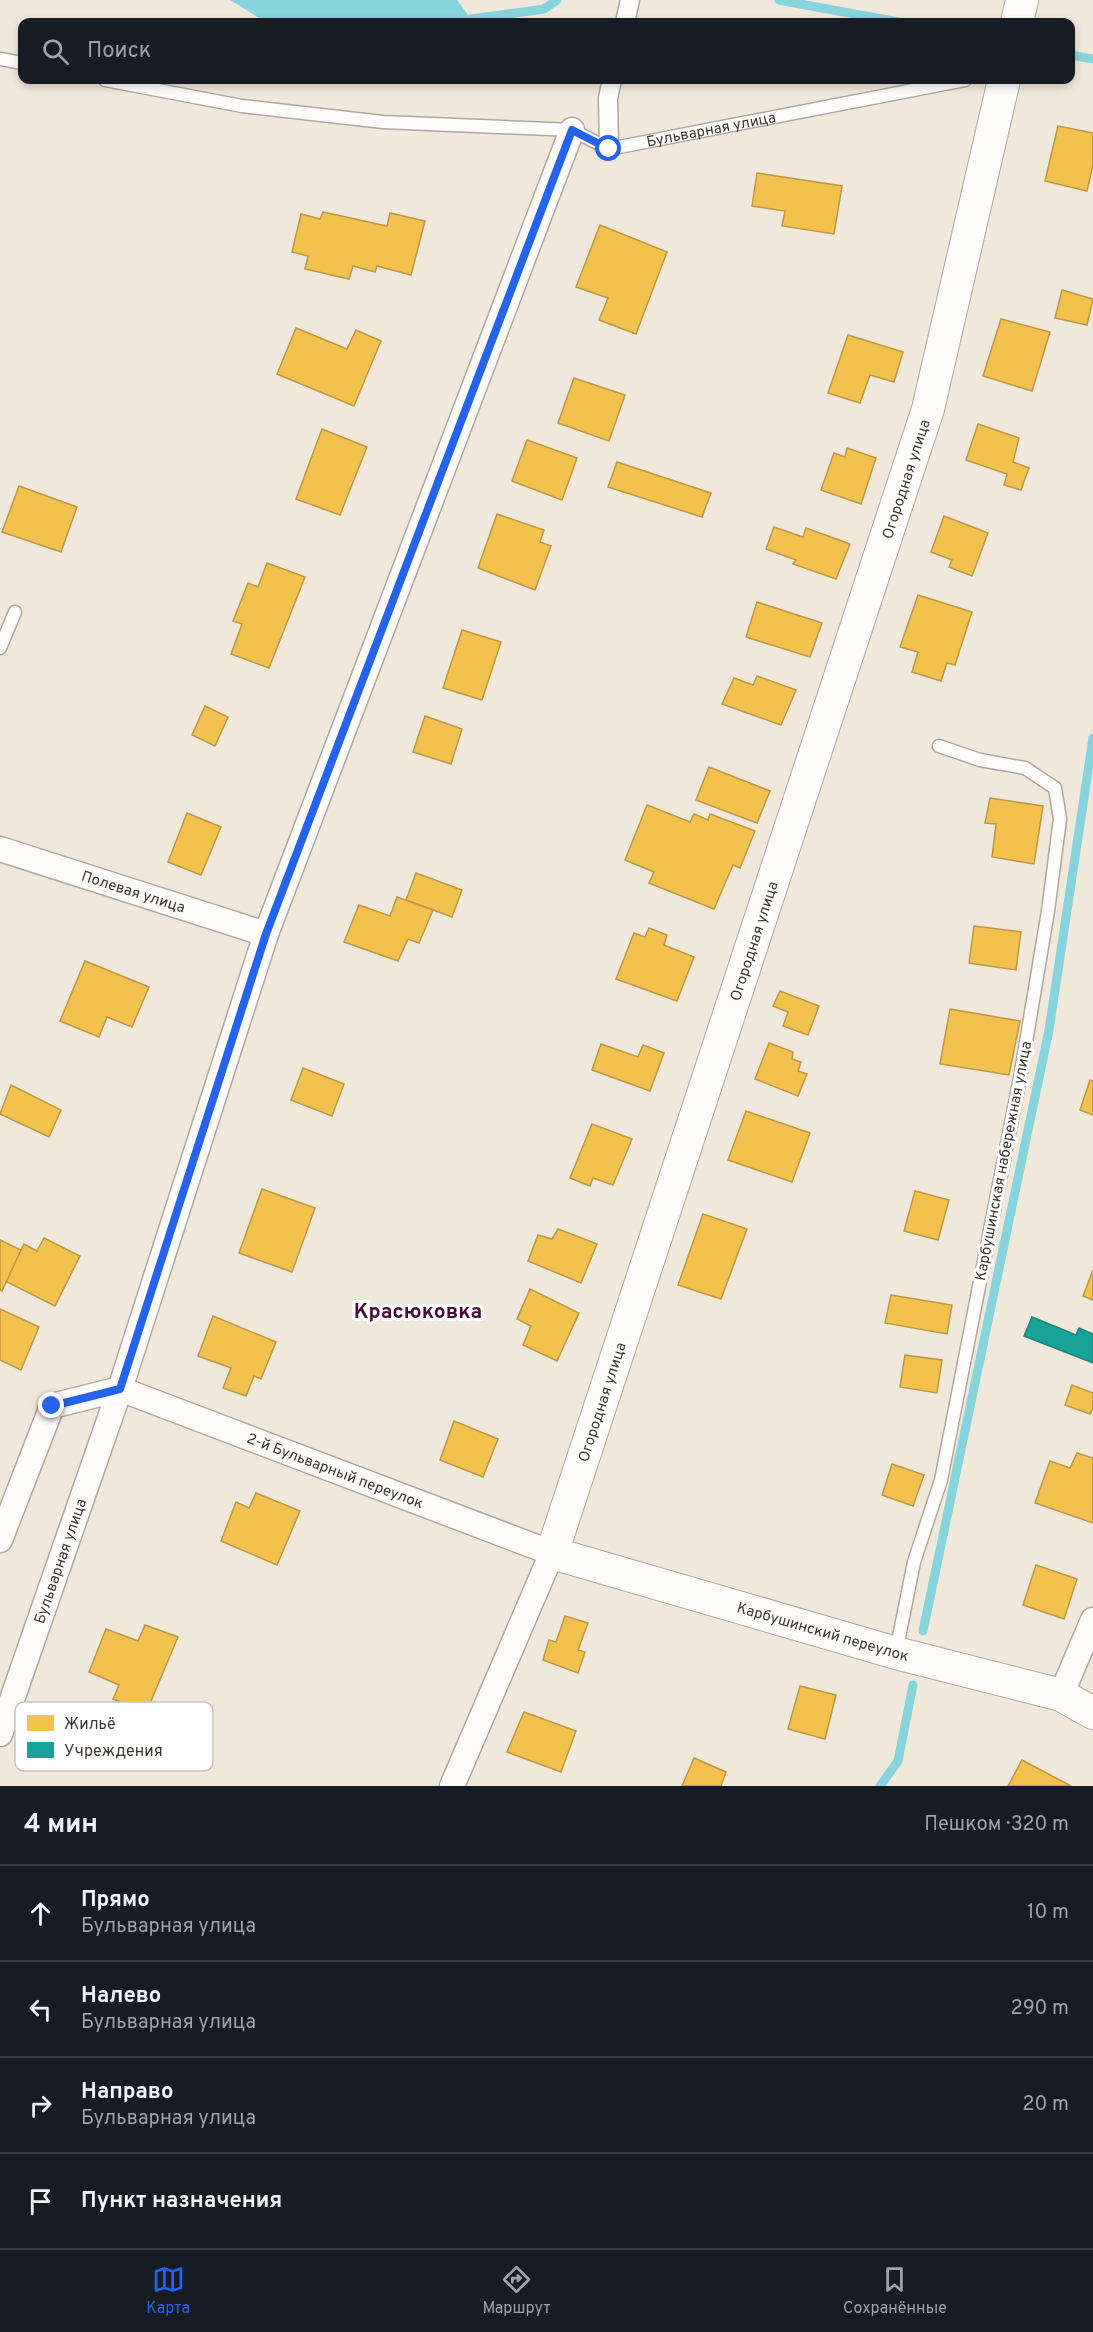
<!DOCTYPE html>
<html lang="ru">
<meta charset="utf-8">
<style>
body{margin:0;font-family:Overpass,sans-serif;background:#242831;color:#f1f3f6}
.stop{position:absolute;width:18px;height:18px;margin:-14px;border:4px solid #2563eb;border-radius:50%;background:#fff}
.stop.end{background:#2563eb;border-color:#fff;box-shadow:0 2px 6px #0008}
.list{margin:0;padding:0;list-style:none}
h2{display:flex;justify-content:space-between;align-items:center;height:78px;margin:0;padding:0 24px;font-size:26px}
h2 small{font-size:20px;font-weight:400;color:#9ea1a6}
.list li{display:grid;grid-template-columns:39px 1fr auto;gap:18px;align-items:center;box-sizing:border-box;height:96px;padding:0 24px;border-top:2px solid #363941}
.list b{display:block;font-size:22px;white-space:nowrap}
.list p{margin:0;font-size:20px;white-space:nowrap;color:#9ea1a6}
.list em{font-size:20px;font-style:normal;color:#9ea1a6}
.icon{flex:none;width:33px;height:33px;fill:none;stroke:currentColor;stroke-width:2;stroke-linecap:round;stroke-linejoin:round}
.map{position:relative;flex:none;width:1093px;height:1786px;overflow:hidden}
.search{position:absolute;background:#171b24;box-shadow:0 3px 9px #0003;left:18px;right:18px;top:18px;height:66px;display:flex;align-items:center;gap:15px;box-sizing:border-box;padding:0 21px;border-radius:12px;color:#9ea1a6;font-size:22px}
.sheet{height:462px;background:#171b24}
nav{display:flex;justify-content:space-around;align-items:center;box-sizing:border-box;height:84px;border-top:2px solid #363941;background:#171b24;font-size:16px;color:#9ea1a6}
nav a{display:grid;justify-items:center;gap:3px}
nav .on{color:#2563eb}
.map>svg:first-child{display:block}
.water{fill:#88d4dd}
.homes{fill:#f2c14e;stroke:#bc9845;stroke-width:1.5}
.public{fill:#17a398;stroke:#238379;stroke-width:1.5}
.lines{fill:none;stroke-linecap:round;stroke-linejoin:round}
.stream{stroke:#88d4dd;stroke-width:9}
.service-casing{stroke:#afa8a0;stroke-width:15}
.pedestrian-casing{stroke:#afa8a0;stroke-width:21}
.minor-casing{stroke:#afa8a0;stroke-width:27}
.tertiary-casing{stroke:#afa8a0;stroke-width:34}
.service{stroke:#fdfcfa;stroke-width:12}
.pedestrian{stroke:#fdfcfa;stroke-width:18}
.minor{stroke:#fdfcfa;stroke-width:24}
.tertiary{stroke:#fdfcfa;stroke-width:32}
.route{stroke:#2563eb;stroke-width:8}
.labels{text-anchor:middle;stroke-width:6;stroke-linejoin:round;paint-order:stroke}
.street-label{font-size:15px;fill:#3f3830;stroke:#fff}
.district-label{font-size:21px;font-weight:bold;fill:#490d35;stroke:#fff}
.key{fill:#fff;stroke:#c5c3c1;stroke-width:1.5}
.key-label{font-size:16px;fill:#3f3830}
</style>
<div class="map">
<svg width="1093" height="1786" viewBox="0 0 1093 1786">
<rect width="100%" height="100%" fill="#f1e8dc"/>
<polygon class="water" points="230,0 457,0 471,19 470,22 266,22"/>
<g class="homes">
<polygon points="1058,126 1093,133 1093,165 1087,191 1045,181"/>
<polygon points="757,173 842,186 834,234 782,226 785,211 752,206"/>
<polygon points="323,212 387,226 390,213 425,221 411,275 377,266 375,272 353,266 349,279 305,269 308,256 292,252 301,214 320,219"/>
<polygon points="600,225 667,252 636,334 599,320 608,298 576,287"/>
<polygon points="1062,290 1093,299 1087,325 1055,318"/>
<polygon points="1001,319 1050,332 1032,391 983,376"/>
<polygon points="296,328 347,349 356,330 381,341 354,406 277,374"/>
<polygon points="848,335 903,352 894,382 870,375 860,403 828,393"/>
<polygon points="574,378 625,395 609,441 558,423"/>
<polygon points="978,424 1019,438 1013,462 1029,468 1021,490 1004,485 1007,474 966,460"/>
<polygon points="322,429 367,447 340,515 296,499"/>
<polygon points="527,440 577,458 562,500 512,481"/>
<polygon points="847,448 876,458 861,504 821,490 834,453 845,457"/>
<polygon points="617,462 711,493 702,517 608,487"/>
<polygon points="19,486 77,507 61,552 2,532"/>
<polygon points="497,514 544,530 540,542 551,546 535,590 478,568"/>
<polygon points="944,516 988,533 972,576 949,567 952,560 931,552"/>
<polygon points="774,527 803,537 806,528 850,544 836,579 793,564 796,560 766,549"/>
<polygon points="267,563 305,577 269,668 231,654 242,624 233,621 248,583 258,587"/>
<polygon points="918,595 972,612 955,665 947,663 941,681 912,672 918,652 900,647"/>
<polygon points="757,602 822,623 810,657 746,637"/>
<polygon points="462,630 501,642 482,700 443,688"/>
<polygon points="757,676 796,690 781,725 722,704 734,678 753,685"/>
<polygon points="205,706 228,717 215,746 192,735"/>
<polygon points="425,716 462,729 451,764 413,752"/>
<polygon points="709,767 770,791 757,823 696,800"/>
<polygon points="990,798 1043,806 1034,864 992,857 996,824 985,823"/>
<polygon points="647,805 690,822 694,814 708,820 710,814 755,831 740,868 733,865 714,909 649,883 654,872 625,860"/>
<polygon points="187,813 221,827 201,875 168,862"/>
<polygon points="416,873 462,890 452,917 406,900"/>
<polygon points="397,897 433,910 419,943 408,939 398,961 344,942 359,905 390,916"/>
<polygon points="974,926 1021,932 1016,970 969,963"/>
<polygon points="649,928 667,935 664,945 694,957 677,1001 616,979 634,933 645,937"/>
<polygon points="85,961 149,987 132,1027 107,1017 99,1037 60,1021"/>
<polygon points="780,991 819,1006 808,1035 783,1026 788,1012 773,1006"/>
<polygon points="950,1009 1020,1021 1009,1075 940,1064"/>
<polygon points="769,1043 793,1052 792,1059 801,1062 798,1071 807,1074 798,1096 755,1079"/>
<polygon points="601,1044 638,1057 643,1045 664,1053 650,1091 592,1070"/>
<polygon points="303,1068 344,1084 332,1116 291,1100"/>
<polygon points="1090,1080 1093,1081 1093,1115 1080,1110"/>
<polygon points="11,1085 61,1110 49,1137 0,1114"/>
<polygon points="746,1111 810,1133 792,1182 728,1160"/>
<polygon points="592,1124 632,1139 613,1185 593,1178 590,1186 570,1178"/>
<polygon points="262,1189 315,1208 292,1272 239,1253"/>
<polygon points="915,1191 949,1200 938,1240 904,1231"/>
<polygon points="703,1214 747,1229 721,1299 678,1285"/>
<polygon points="558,1229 597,1244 581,1283 528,1261 538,1235 552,1239"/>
<polygon points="44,1238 80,1256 55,1306 5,1281 24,1244 37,1251"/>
<polygon points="0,1240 21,1250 2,1291 0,1290"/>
<polygon points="1093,1270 1093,1300 1083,1296"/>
<polygon points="530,1289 579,1313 557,1361 523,1345 531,1326 517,1319"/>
<polygon points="891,1295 952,1305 947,1334 885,1323"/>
<polygon points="0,1309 39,1327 21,1370 0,1360"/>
<polygon points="213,1316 276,1342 261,1379 254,1376 246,1396 223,1388 231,1368 198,1356"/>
<polygon points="905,1355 942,1360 937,1393 900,1387"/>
<polygon points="1072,1385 1093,1393 1093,1409 1090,1414 1065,1405"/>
<polygon points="454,1421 498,1439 483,1477 440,1460"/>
<polygon points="1077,1453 1093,1458 1093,1523 1035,1503 1050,1461 1070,1468"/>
<polygon points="892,1464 924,1475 913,1506 882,1495"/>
<polygon points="256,1493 300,1511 277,1565 221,1541 236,1502 249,1508"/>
<polygon points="1036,1565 1077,1579 1064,1619 1023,1605"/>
<polygon points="565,1616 588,1623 578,1650 585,1652 578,1673 543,1660 549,1640 556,1642"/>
<polygon points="145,1625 178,1637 146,1713 113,1699 119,1685 89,1672 106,1629 138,1641"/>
<polygon points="800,1686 836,1695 825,1739 788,1729"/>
<polygon points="524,1712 576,1731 561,1772 507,1752"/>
<polygon points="694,1758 726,1772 721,1786 682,1786"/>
<polygon points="1022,1760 1071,1786 1008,1786"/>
</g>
<polygon class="public" points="1032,1317 1076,1335 1079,1328 1093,1334 1093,1363 1024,1336"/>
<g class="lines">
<g class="stream">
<polyline points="779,0 898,22"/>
<polyline points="471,19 544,9 557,0"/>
<polyline points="1070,55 1093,59"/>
<polyline points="923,1631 1049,1030 1093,738"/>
<polyline points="880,1786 898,1761 913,1685"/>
</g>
<g class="service-casing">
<g id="service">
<polyline points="0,59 22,63"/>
<path id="s1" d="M105,80L242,106L383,122L572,130L609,149L965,80"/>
<polyline points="0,648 15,612"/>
<polyline points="896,1652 914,1562 941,1480 1020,1078 1048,911 1060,819 1055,788 1025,768 980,760 939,746"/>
</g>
</g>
<g class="pedestrian-casing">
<g id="pedestrian">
<polyline points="625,22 630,0"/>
<polyline points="609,149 608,98 612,80"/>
</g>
</g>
<g class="minor-casing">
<g id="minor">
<path id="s2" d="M0,849L266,934"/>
<path id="s3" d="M0,1540L52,1406L120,1389L552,1553L452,1786"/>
<polyline points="1061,1695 1093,1620"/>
<path id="s4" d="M0,1734L120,1389L266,934L572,130"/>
</g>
</g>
<g class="tertiary-casing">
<g id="tertiary">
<polyline points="1017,22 1022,0"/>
<path id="s5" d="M1004,80L928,409L552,1553L896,1653L1061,1695L1093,1713"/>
</g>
</g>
<use href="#service" class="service"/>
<use href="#pedestrian" class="pedestrian"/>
<use href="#minor" class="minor"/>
<use href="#tertiary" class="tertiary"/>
</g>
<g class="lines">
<polyline class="route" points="52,1406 120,1389 266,934 572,130 609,149"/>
</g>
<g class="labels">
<g class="street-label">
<text dy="5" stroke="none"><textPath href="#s1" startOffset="616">Бульварная улица</textPath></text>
<text transform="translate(906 479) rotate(-72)" y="5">Огородная улица</text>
<text dy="5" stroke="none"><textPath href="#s2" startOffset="140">Полевая улица</textPath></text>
<text transform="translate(754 941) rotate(-72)" y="5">Огородная улица</text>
<text transform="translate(1003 1161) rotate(-79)" y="5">Карбушинская набережная улица</text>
<text transform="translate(602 1402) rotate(-72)" y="5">Огородная улица</text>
<text dy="5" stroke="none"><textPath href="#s3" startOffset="444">2-й Бульварный переулок</textPath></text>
<text dy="5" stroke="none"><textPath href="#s4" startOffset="183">Бульварная улица</textPath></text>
<text dy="5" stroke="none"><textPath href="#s5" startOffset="1824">Карбушинский переулок</textPath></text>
</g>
<g class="district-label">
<text x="418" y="1318">Красюковка</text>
</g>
</g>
<rect x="15" y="1702" width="198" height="69" rx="9" class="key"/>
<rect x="27" y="1715" width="27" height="16" fill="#f2c14e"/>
<rect x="27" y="1742" width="27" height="16" fill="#17a398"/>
<g class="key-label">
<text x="64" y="1729">Жильё</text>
<text x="64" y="1756">Учреждения</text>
</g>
</svg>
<div class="stop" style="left:609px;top:149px"></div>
<div class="stop end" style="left:52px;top:1406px"></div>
<div class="search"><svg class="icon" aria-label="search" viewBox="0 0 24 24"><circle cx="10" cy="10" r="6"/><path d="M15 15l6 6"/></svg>Поиск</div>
</div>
<section class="sheet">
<h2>4 мин<small>Пешком · 320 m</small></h2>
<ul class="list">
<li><svg class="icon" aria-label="ahead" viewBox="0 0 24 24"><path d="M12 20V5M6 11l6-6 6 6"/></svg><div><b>Прямо</b><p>Бульварная улица</p></div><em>10 m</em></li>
<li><svg class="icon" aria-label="left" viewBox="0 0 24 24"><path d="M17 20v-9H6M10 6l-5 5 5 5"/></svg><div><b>Налево</b><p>Бульварная улица</p></div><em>290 m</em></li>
<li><svg class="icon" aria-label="right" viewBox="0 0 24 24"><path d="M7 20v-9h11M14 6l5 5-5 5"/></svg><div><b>Направо</b><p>Бульварная улица</p></div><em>20 m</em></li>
<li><svg class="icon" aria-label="arrive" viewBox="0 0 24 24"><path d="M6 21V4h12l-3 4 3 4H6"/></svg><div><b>Пункт назначения</b></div></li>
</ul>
</section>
<nav>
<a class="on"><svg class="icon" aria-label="map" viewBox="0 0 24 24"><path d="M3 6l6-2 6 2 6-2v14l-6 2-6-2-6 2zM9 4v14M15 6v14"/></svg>Карта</a>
<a><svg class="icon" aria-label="directions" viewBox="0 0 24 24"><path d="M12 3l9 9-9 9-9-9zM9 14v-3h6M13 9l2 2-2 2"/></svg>Маршрут</a>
<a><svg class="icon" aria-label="saved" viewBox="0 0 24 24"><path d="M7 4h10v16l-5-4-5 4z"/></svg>Сохранённые</a>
</nav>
